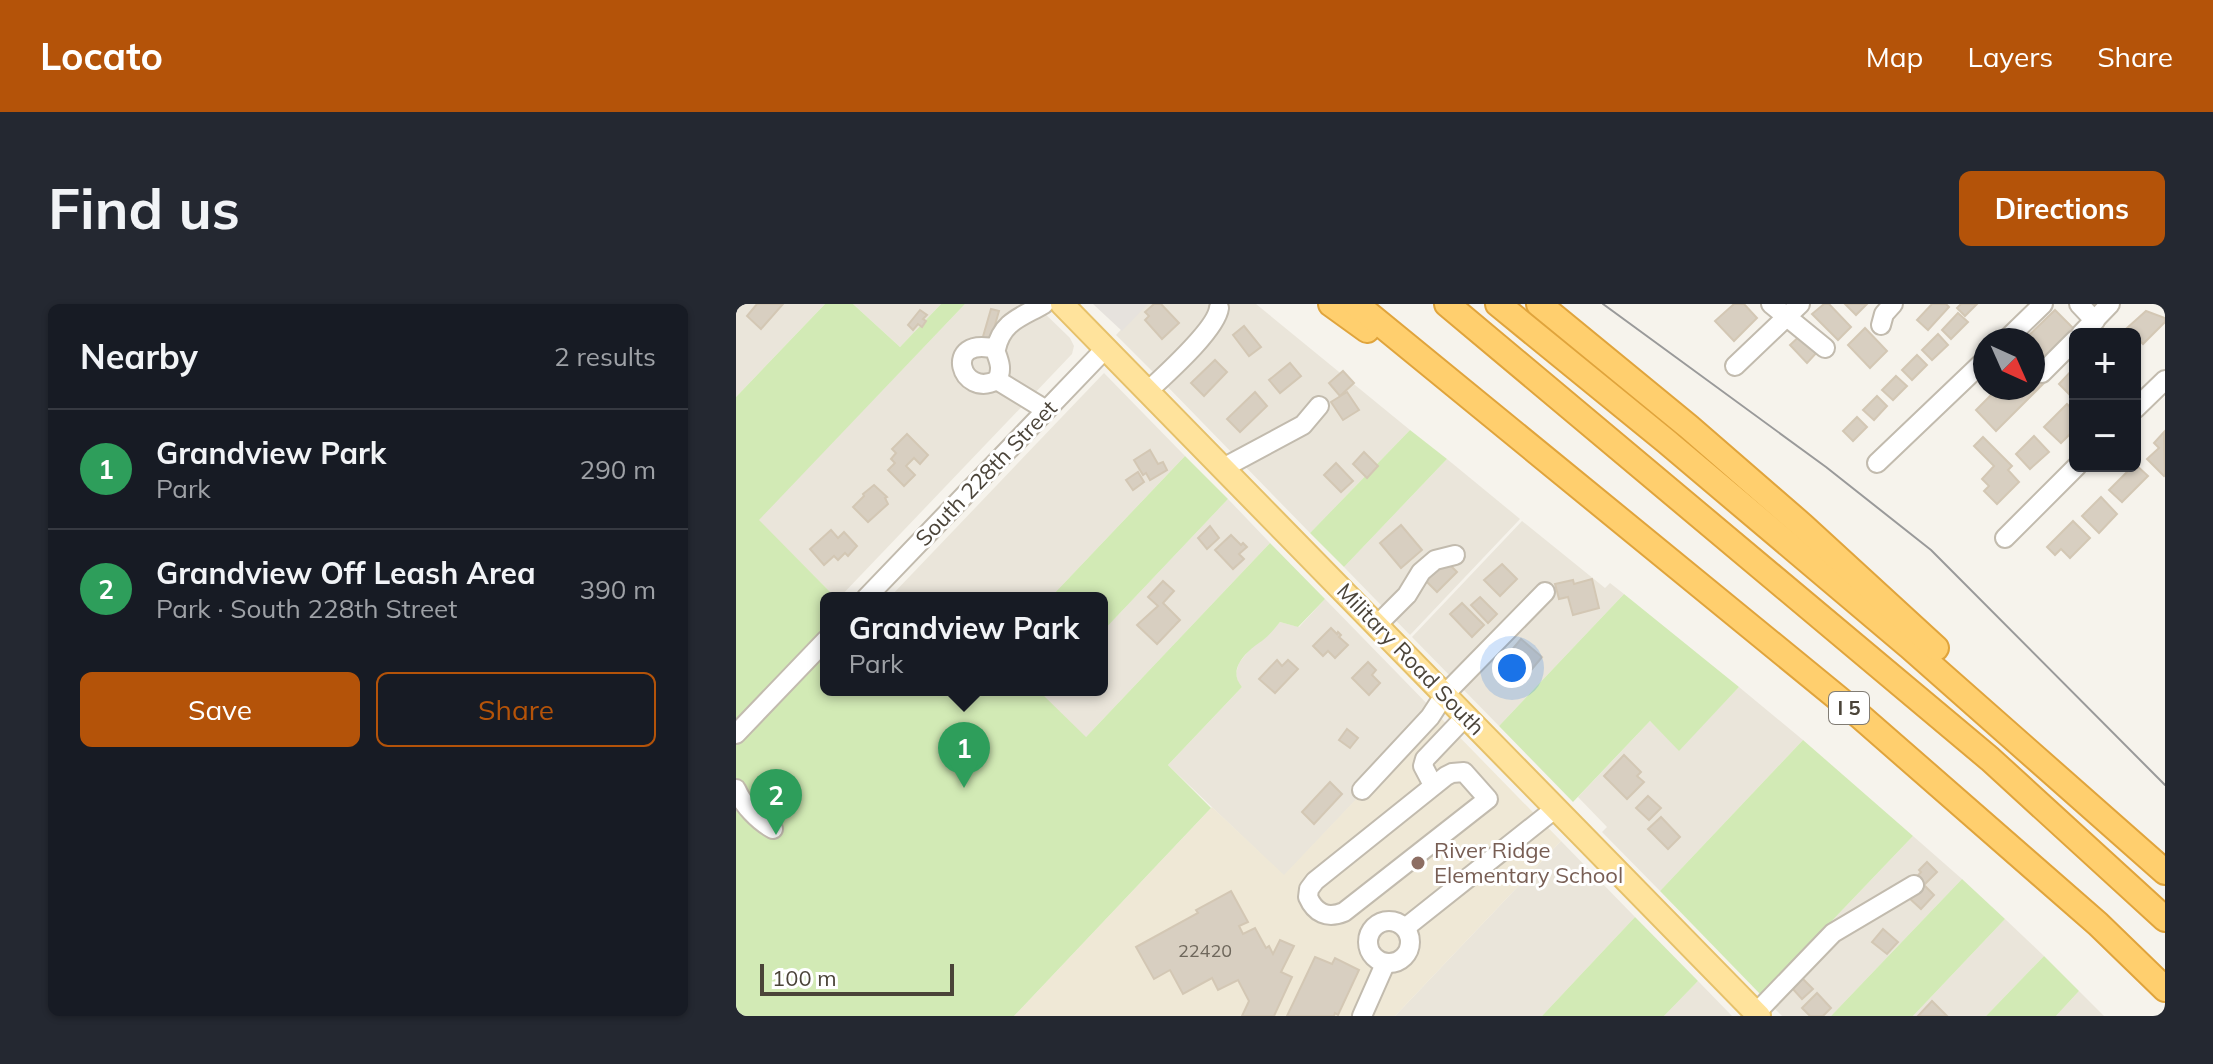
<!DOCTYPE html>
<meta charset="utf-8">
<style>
body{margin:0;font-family:Mulish,sans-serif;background:#242831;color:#f1f3f6}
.controls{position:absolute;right:24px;top:24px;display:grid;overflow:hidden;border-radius:12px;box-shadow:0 2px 6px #0004}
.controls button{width:72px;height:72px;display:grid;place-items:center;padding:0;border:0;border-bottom:2px solid #363941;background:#171b24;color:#f1f3f6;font:40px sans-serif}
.compass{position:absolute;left:1237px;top:24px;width:72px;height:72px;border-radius:50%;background:#171b24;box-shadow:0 2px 6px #0004;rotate:135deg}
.scale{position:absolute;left:24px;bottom:20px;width:194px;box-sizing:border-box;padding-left:8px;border:4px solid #4b4439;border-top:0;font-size:22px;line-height:28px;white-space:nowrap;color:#4b4439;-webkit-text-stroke:6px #fff;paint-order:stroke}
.you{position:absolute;left:776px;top:364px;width:28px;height:28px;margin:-20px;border:6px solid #fff;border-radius:50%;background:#1a73e8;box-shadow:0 0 0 12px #1a73e833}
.badge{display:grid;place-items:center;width:52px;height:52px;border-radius:50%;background:#b45309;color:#fff;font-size:26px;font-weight:700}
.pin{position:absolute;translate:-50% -66px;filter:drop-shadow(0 2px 4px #0008)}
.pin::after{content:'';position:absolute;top:42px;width:28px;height:24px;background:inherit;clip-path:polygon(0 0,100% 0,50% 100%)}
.popup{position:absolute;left:84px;top:288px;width:288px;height:104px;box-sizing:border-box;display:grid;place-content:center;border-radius:12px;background:#171b24;filter:drop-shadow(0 2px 6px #0005);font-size:26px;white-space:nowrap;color:#9ea1a6}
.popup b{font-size:30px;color:#f1f3f6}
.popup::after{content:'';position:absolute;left:50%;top:100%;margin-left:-16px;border:16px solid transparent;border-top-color:#171b24}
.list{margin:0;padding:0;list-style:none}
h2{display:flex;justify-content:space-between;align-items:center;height:104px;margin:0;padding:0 32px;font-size:34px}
h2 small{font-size:26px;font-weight:400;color:#9ea1a6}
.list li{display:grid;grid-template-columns:52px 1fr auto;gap:24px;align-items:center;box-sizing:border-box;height:120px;padding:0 32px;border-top:2px solid #363941}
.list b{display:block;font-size:30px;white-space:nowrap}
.list p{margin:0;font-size:26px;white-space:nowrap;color:#9ea1a6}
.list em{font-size:26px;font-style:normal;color:#9ea1a6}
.actions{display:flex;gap:16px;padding:24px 32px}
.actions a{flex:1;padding:18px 0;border:2px solid #b45309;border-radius:12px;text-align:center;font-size:28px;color:#b45309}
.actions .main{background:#b45309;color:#fff}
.map{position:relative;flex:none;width:1429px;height:712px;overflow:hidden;border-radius:12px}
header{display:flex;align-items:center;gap:48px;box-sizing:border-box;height:112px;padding:0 40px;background:#b45309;color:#fff}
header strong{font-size:38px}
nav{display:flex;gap:44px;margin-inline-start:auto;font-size:28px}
.intro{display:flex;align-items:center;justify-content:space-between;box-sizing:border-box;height:192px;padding:0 48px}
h1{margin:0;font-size:56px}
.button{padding:20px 36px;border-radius:12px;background:#b45309;color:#fff;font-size:28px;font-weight:700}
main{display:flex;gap:48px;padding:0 48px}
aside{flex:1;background:#171b24;border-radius:12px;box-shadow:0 2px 6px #0004}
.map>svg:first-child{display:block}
.residential{fill:#eae5da}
.industrial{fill:#e6e2dd}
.education{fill:#efe8d6}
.green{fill:#d2eab5}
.building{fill:#d8cfc1;stroke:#d3c7b4;stroke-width:2}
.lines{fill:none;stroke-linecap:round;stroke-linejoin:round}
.minor-casing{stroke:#c2bbae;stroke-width:22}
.major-casing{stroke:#e6c16a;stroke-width:26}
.highway-casing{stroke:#e0a43c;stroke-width:28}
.minor{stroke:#fff;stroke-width:18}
.major{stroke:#ffe39c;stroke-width:22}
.highway{stroke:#ffcf6e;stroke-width:24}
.tram{stroke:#9a9a9a;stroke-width:2}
.education-dot{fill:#8d6e63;stroke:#fff;stroke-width:3}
.labels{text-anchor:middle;stroke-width:6;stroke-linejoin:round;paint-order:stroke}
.number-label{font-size:18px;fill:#6e675b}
.shield{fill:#fff;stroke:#817c74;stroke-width:2}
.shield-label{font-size:20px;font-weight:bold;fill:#4b4439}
.street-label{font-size:22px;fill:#4b4439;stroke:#fff}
.education-label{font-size:22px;fill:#785e54;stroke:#fff;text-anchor:start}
</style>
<header>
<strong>Locato</strong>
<nav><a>Map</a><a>Layers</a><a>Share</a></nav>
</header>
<div class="intro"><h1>Find us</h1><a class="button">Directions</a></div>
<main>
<aside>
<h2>Nearby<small>2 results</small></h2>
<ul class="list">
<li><span class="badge" style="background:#2e9e5b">1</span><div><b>Grandview Park</b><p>Park</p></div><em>290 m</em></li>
<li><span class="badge" style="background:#2e9e5b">2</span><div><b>Grandview Off Leash Area</b><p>Park · South 228th Street</p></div><em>390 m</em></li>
</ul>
<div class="actions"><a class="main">Save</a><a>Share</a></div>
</aside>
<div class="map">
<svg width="1429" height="712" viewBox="0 0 1429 712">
<rect width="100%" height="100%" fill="#f6f3ec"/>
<g class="residential">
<polygon points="0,0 89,0 0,93"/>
<polygon points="117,0 205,0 164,43"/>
<polygon points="229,0 299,0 334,34 338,42 336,50 103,294 100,294 22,216"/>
<polygon points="409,0 520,0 674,126 574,229 427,78 463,31 458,27 418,69 380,31"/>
<polygon points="368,69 449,152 314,294 155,294 154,293"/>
<polygon points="711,155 784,215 674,331 608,263"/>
<polygon points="492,195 534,239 349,434 306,391 311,386 366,386 366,328"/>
<polygon points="786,217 869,284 874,279 888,290 763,422 676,333"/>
<polygon points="589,295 701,410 548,572 432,461 506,383 502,379 500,369 503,359 518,340 527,336 544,318 563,323"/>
<polygon points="1003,383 1067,436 924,587 866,528 871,523 842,493 914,417 943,446"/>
<polygon points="1177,532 1226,575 1095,712 1046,712 1025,691"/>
<polygon points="825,537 899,613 806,712 659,712"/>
<polygon points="1269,615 1308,652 1250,712 1177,712"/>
<polygon points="962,677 996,712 928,712"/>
<polygon points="1343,687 1368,712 1320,712"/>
</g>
<polygon class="industrial" points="357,0 412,0 386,27"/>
<polygon class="education" points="701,410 825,537 659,712 278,712 476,503 548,571"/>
<g class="green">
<path d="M89,0H117L164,43L205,0H229L23,216L100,294H90V386H311L307,391L350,433L534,239L589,295L562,323L544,318C539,324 533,332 526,337C512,346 490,365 506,383L432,461L475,504L278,712H0V93Z"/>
<polygon points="674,126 711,155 608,263 574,229"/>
<polygon points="449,152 492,195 366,328 366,294 314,294"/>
<polygon points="888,290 1003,383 943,447 914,417 837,498 763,422"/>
<polygon points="1067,436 1177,532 1025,691 924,587"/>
<polygon points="1226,575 1269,615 1177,712 1095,712"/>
<polygon points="899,613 962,677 928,712 806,712"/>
<polygon points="1308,652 1343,687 1320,712 1250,712"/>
</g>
<g class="building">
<polygon points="21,0 47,0 25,25 11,12"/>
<polygon points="418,0 425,0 443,19 426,35 409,16 413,12 409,8"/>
<polygon points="998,0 1008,0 1021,14 998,37 979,17"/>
<polygon points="1088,0 1093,0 1115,23 1102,36 1076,10"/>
<polygon points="1109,0 1131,0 1120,11"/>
<polygon points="1196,0 1210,0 1213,3 1192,26 1181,16"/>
<polygon points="1225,0 1241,0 1229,12 1221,4"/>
<polygon points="255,5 263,7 254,38 246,36"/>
<polygon points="184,6 191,11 187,15 190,17 186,23 182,20 177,26 172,21"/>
<polygon points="1319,6 1339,26 1307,57 1297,47 1297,36 1288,36"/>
<polygon points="1410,7 1429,14 1429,18 1407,40 1391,24"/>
<polygon points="1222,9 1232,18 1215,35 1206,26"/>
<polygon points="508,22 525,43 513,52 497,31"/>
<polygon points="1129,24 1151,47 1134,64 1112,41"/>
<polygon points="1067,29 1083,46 1071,59 1054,41"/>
<polygon points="1202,30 1212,41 1196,56 1186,46"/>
<polygon points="1181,51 1191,61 1176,76 1166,66"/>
<polygon points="479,56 491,68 468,92 455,79"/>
<polygon points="554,59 565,72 544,89 533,76"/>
<polygon points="1338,64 1339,75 1337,77 1339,84 1333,90 1323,80"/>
<polygon points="607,67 618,79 604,92 593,79"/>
<polygon points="1297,69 1308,79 1260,127 1240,106 1262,84 1297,84"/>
<polygon points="1160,72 1171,82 1157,96 1146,86"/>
<polygon points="519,88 531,102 504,128 491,115"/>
<polygon points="611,88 623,106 607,116 595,98"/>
<polygon points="1141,92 1151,102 1138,116 1127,106"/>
<polygon points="1331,100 1339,108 1339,125 1325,139 1308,123"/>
<polygon points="1121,113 1131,123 1117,137 1107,127"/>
<polygon points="1428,128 1429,171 1428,172 1411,155 1423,144 1418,139"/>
<polygon points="171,130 192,151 184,160 178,154 170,162 179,171 168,182 152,166 159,159 155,155 160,149 156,145"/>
<polygon points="1298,132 1313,148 1294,165 1280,150"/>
<polygon points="1247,133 1276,162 1272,166 1283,178 1261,200 1248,187 1253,182 1246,175 1258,162 1238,142"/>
<polygon points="414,146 422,160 427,158 431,166 414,176 410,169 407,171 398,156"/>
<polygon points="628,148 642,162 631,174 617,160"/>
<polygon points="600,159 617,177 605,188 588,171"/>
<polygon points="1399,160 1412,172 1386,198 1373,186"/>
<polygon points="402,168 408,178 397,186 390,176"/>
<polygon points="138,181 151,193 149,194 152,200 132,218 117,203 128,192 127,190"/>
<polygon points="1365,193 1381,210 1363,229 1346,212"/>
<polygon points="1337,217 1354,234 1334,254 1325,245 1319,251 1311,243"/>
<polygon points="665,221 686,246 665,264 644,239"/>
<polygon points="474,222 483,234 471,245 462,234"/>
<polygon points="95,226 102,234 108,228 121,242 112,252 109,249 102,256 98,252 88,261 74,245"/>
<polygon points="495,231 505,241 507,239 511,243 503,250 508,255 497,265 479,246"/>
<polygon points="708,255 721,268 701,288 689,276"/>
<polygon points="766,260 781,275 764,292 748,276"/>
<polygon points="856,275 863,304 837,311 832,293 823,295 819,280 837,276 838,280"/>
<polygon points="427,277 438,287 427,299 444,316 421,340 401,321 422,302 412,293"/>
<polygon points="744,293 761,310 752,319 735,301"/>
<polygon points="726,299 748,321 736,333 714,310"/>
<polygon points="595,324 601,330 602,328 605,331 603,333 612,341 599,354 592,347 587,352 577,342"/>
<polygon points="785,335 806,353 796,365 775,347"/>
<polygon points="541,356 546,362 552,356 562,365 539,389 523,375"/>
<polygon points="632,358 640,366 636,371 644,379 633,391 616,374"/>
<polygon points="611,425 622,434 614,444 603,436"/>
<polygon points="888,451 905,468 901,472 908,478 891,495 868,472"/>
<polygon points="594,478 606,490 578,520 566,508"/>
<polygon points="912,492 925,504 913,516 900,504"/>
<polygon points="925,513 944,533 932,545 912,525"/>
<polygon points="1191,558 1201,568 1188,581 1198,591 1185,605 1172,593 1179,575 1185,568 1183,566"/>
<polygon points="495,587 512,618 503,622 507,630 519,624 530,644 533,642 537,650 544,636 558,642 545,668 556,673 538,712 506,712 513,697 502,676 482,686 476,674 447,690 434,666 418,675 400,643 462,609 460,606"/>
<polygon points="1147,625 1162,638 1151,650 1136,638"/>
<polygon points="579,653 596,660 599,654 623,666 602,711 599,709 598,712 551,712"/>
<polygon points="1066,674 1077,685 1066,695 1056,684"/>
<polygon points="1081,689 1095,704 1087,712 1074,712 1066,704"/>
<polygon points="1196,697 1211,712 1182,712"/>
</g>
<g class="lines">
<g class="minor-casing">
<g id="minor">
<polyline points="1035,0 1089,44"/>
<polyline points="1343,0 1359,17"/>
<polyline points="1145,21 1148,10 1157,0"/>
<polyline points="1345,30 1374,0"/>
<polyline points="1270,36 1307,0"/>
<path d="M260,45C205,31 225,96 261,76C267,65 263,57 259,46L260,45C266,17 286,13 308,0"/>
<polyline points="999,62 1064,0"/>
<polyline points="1306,69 1339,36"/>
<polyline points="261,76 310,106"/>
<path d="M412,87C430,70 480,26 483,4"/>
<polyline points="1399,105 1429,76"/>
<polyline points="1141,159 1249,56"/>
<polyline points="487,164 567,121 583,102"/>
<polyline points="1269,234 1341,162"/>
<polyline points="130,294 370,44"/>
<polyline points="641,321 671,291 685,268 699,256 719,251"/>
<polyline points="0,430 90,336"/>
<path d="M728,468L752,495L608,608C591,615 579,609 572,593L573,585L579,577L710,472L716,469Z"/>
<polyline points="697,481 687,462 689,455 730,412"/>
<path d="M0,485C7,501 22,517 37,525"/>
<polyline points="626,486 694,413 709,390 809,288"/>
<circle cx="653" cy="638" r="21"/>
<polyline points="669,624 820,504"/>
<polyline points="1020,709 1097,629 1178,581"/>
<polyline points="626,712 649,660"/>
</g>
</g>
<g class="major-casing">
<polyline id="major" points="326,0 1023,712"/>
</g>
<g class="highway-casing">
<g id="highway">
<polyline points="595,0 631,26"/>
<polyline points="620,0 1125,413 1362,620 1429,685"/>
<polyline points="711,0 1254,455 1429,615"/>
<polyline points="762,0 930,137 1173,342 1429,568"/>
<polyline points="803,0 953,123 1067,222 1200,344"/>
</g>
</g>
<use href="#minor" class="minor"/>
<use href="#major" class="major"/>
<use href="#highway" class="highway"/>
<polyline class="tram" points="867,0 1090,163 1195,246 1429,481"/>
</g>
<circle class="education-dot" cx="682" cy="559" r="8"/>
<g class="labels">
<g class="number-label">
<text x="469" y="653">22420</text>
</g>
<rect class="shield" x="1093" y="388" width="40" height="32" rx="6"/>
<g class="shield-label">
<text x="1113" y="411">I 5</text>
</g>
<g class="street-label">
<text transform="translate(250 169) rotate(-46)" y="8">South 228th Street</text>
<text transform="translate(675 355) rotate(46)" y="8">Military Road South</text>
</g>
<g class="education-label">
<text x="698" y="554">River Ridge<tspan x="698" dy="25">Elementary School</tspan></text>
</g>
</g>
</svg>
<div class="controls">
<button>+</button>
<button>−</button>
</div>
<svg class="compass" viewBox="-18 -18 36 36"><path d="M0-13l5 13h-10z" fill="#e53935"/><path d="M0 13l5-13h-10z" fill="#9ea1a6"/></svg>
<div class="scale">100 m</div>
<div class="you"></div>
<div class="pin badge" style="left:228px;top:484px;background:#2e9e5b">1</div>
<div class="popup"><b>Grandview Park</b>Park</div>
<div class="pin badge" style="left:40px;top:531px;background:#2e9e5b">2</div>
</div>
</main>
